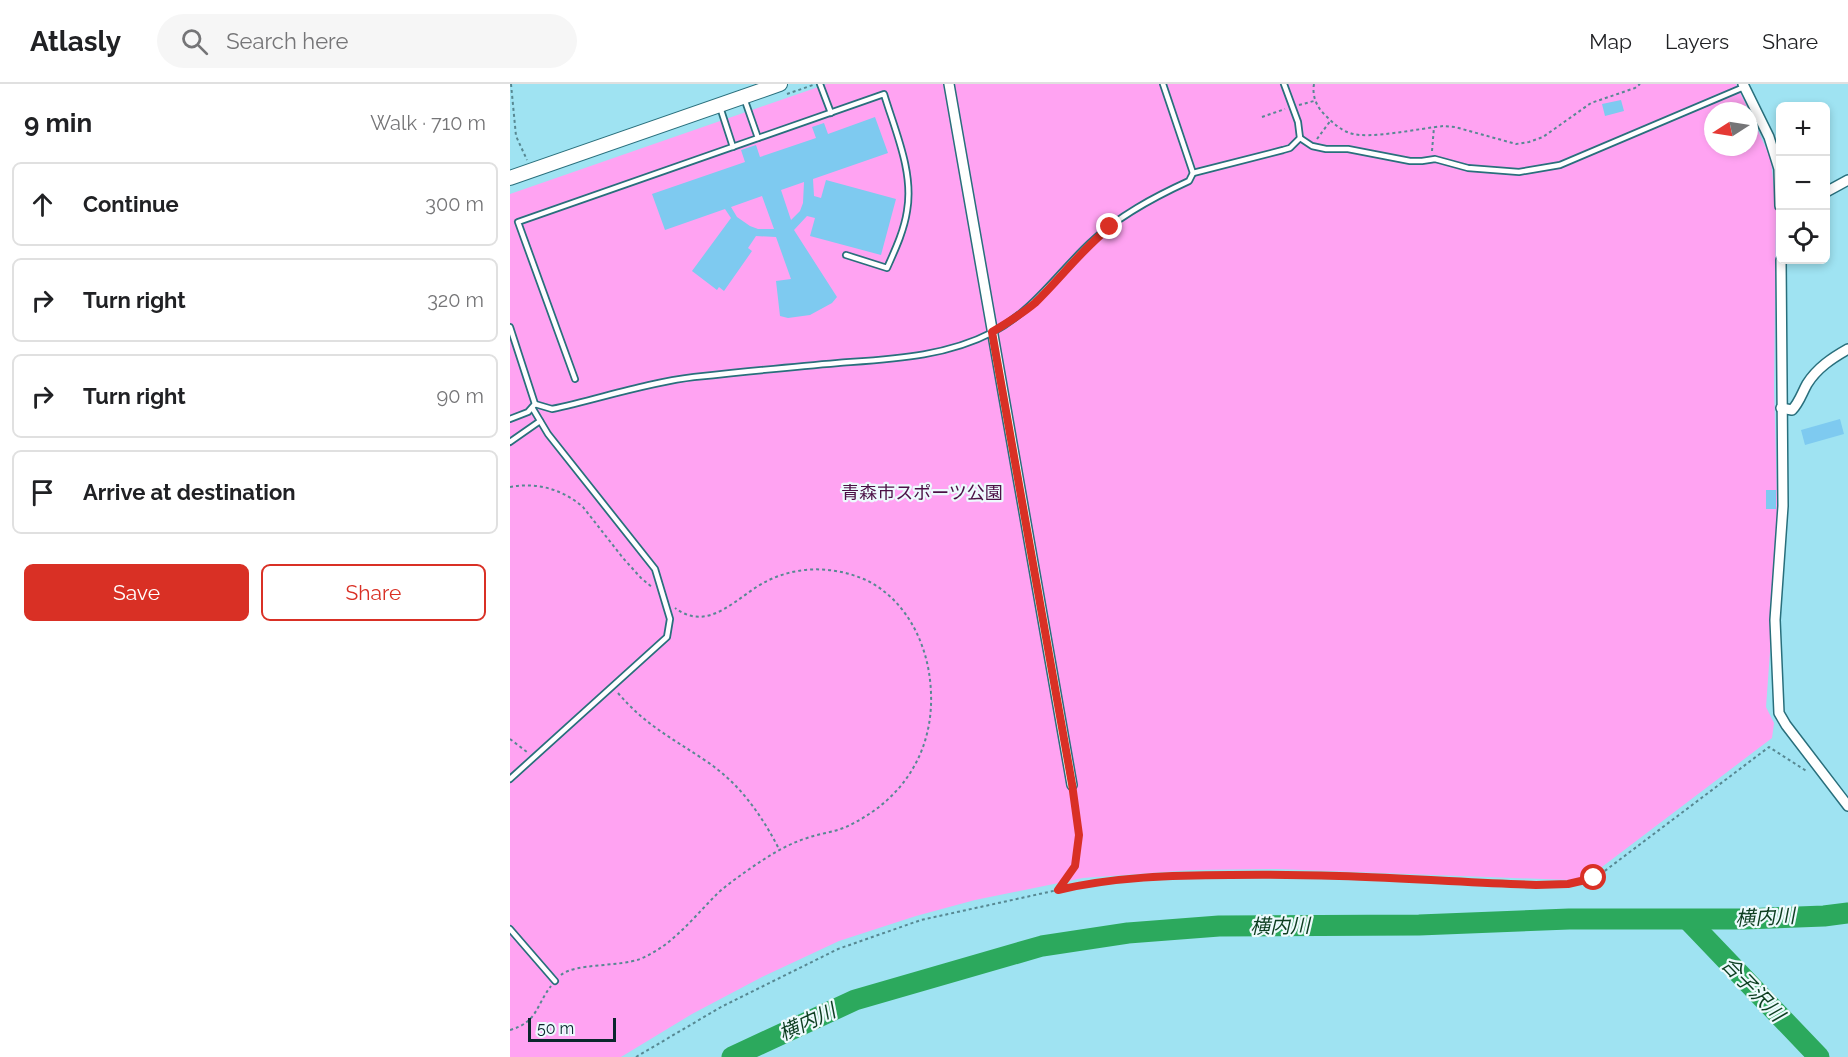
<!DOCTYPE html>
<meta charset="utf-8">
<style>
body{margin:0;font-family:Raleway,"Noto Sans JP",sans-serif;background:#f6f6f6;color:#202124}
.controls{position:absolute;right:18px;top:18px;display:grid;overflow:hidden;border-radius:9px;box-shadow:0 3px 9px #0003}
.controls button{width:54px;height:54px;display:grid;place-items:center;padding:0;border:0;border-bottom:2px solid #e0e0e0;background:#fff;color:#202124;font:30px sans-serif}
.compass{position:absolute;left:1194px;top:18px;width:54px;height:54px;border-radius:50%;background:#fff;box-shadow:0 3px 9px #0003;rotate:258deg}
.scale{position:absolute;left:18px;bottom:15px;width:88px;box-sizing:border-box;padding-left:6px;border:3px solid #0a272d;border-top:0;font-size:16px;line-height:21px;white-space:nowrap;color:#0a272d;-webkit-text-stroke:4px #edfafd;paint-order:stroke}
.stop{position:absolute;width:18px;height:18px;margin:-14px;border:4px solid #d93025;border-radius:50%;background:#fff}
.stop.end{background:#d93025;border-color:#fff;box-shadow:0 2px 6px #0008}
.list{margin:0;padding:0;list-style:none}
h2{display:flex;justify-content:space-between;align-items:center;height:78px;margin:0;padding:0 24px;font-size:26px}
h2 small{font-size:20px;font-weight:400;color:#757577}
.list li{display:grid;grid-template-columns:39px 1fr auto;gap:18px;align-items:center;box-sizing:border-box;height:84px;margin:0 12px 12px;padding:0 12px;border:2px solid #e0e0e0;border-radius:9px}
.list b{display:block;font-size:22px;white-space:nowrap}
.list em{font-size:20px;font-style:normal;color:#757577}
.actions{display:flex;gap:12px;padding:18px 24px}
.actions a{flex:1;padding:14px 0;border:2px solid #d93025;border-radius:9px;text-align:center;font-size:21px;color:#d93025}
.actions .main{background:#d93025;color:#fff}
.icon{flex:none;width:33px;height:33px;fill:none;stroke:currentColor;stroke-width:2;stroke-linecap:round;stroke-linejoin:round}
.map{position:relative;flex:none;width:1338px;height:973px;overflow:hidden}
header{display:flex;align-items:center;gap:36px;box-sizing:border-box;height:84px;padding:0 30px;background:#fff;border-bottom:2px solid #e0e0e0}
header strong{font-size:28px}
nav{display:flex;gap:33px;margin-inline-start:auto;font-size:21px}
.search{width:420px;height:54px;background:#f6f6f6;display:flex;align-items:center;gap:15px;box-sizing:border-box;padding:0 21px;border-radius:33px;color:#757577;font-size:22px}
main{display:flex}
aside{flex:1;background:#fff}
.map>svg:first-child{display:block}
.green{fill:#ffa3f2}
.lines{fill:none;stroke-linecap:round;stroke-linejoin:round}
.river{stroke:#2ca95d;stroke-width:21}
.building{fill:#7ecaf0;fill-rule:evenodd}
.lane-casing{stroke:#296f7c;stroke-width:8}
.street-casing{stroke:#296f7c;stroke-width:12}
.secondary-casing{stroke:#296f7c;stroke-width:16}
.path{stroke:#578892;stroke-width:2;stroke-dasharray:3 3;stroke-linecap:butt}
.lane{stroke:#fff;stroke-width:4.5}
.street{stroke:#fff;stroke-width:9}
.secondary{stroke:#fff;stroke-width:14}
.route{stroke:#d93025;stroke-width:8}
.labels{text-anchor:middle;stroke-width:4.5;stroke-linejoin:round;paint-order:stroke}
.park-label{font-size:18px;fill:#4b1046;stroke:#edfafd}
.water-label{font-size:20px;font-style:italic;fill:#0d3e20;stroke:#edfafd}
</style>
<header>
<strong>Atlasly</strong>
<div class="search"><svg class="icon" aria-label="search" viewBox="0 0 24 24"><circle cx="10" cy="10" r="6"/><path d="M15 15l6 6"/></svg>Search here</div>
<nav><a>Map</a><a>Layers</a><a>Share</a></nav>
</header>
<main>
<aside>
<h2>9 min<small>Walk · 710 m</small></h2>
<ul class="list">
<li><svg class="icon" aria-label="ahead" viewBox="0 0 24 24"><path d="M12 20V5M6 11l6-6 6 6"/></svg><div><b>Continue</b></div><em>300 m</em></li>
<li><svg class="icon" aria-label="right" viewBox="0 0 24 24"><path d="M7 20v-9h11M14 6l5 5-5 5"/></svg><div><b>Turn right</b></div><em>320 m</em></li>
<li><svg class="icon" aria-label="right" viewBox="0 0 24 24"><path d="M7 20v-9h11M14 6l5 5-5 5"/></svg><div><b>Turn right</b></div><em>90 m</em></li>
<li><svg class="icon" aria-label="arrive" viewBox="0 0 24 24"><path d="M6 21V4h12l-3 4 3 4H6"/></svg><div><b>Arrive at destination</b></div></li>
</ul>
<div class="actions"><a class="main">Save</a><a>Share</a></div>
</aside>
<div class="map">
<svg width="1338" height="973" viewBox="0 0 1338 973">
<rect width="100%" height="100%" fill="#9fe3f2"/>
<polygon class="green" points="317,0 1226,0 1239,27 1203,27 1203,63 1239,63 1239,27 1261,75 1266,127 1264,304 1268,450 1260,525 1261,554 1256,623 1264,639 1262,654 1080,792 1059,796 767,785 682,786 573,794 465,816 406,832 329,857 252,893 182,930 111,973 0,973 0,110"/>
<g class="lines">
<g class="river">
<polyline points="1178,836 1309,973"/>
<polyline points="222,973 345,916 532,862 618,849 709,842 909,841 1059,835 1233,835 1314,832 1338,829"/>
</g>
</g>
<g class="building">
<polygon points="1111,16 1114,27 1095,32 1092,20"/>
<path d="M365,33L378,69L303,95L304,112L311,114L316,96L386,115L371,171L300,152L305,134L297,132L284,146L327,213L322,219L300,231L278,234L270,232L266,197L281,195L266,153L246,152L238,164L242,167L214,207L209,203L207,206L182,187L221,134L215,125L155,146L142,110L235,78L231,66L246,61L250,73L306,54L302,43L314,39L318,50ZM294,98L293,119L290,127L281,136L271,106ZM252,112L264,145H248L240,142L227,133L221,123Z"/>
<polygon points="1330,335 1334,350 1295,361 1291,346"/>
<rect x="1256" y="406" width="10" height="19"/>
</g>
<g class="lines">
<g class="lane-casing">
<g id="lane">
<polyline points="310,0 321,29"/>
<polyline points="653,0 683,89 773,66 780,64 790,54 788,38 774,0"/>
<polyline points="234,14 248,54"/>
<polyline points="210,23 223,63"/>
<polyline points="790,54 802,62 816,65 838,65 900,77 912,77 925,75 958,84 1009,88 1050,81 1234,3"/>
<polyline points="0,243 25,320 18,328 0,335"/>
<path d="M65,295L8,138L374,10C385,47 404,88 397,127C394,147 385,166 377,184L336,171"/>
<path d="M25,320L42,325C89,315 135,299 184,293C232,288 280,283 328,279C382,275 435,273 483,248C524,226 547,190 580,159C608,132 644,113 679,97L683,89"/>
<polyline points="0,358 30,337"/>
<polyline points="0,695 157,553 160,535 145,485 38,350 23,325"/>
<polyline points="0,845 45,897"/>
</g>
</g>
<g class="street-casing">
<g id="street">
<polyline points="439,0 562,701"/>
<polyline points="1233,0 1259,53 1269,85 1270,122"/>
<polyline points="1316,108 1338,96"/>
<polyline points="1271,176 1273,422 1265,536 1269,629 1276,641 1338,722"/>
<path d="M1271,324L1282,326C1289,319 1292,309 1297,300C1307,284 1322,274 1338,265"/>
</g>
</g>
<g class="secondary-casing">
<polyline id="secondary" points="0,94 270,0"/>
</g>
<g class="path">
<polyline points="1,0 6,52 17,76"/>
<path d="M804,0C802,11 806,22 814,30C822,38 830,46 840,49C858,56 911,44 934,42L945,43L1006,60L1019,58L1033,53L1081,19L1125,4L1130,0"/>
<polyline points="277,10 303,1"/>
<polyline points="789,21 804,17"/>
<polyline points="752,33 775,25"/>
<polyline points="807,55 821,36"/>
<polyline points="922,67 924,43"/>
<path d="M0,403C27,398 52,405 73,423L113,474L131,494L143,504"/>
<path d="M108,609C135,641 162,654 196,677C229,699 251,730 269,765"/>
<polyline points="0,655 17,668"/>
<polyline points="548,806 565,782 569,751 563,710"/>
<path d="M51,891C65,879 109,883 130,875C162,862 182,835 206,811C215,802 227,794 238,786C257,773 275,761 297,754C311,749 327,748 340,741C403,710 431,651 418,583C411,548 391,514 358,497C326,482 289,481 257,497C228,511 200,550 165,524"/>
<path d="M0,946C28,938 26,921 41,902"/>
<path d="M126,973L211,923L328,865L411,836L575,800L674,791L774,790L1026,801C1049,800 1071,801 1092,789L1259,663L1298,688"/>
</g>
<use href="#lane" class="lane"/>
<use href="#street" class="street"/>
<use href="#secondary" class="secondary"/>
</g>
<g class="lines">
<path class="route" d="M600,143C572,165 551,194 525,219C512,230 497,239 482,248L562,700L569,751L565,782L548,806C604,793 663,791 720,791C822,789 924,797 1026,801L1058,800L1084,794"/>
</g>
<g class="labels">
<g class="park-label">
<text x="412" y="415">青森市スポーツ公園</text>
</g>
<g class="water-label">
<text transform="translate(1255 833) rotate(-3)" y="7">横内川</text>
<text transform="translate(770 842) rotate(-1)" y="7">横内川</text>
<text transform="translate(1243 905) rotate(46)" y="7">合子沢川</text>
<text transform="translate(297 938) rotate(-25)" y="7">横内川</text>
</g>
</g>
</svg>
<div class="controls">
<button>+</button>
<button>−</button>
<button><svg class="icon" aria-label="locate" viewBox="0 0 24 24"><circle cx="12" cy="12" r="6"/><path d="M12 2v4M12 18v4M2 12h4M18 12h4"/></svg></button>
</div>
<svg class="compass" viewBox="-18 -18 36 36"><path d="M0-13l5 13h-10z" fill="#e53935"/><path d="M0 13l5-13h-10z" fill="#757577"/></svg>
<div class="scale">50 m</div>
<div class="stop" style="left:1084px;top:794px"></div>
<div class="stop end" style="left:600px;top:143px"></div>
</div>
</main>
